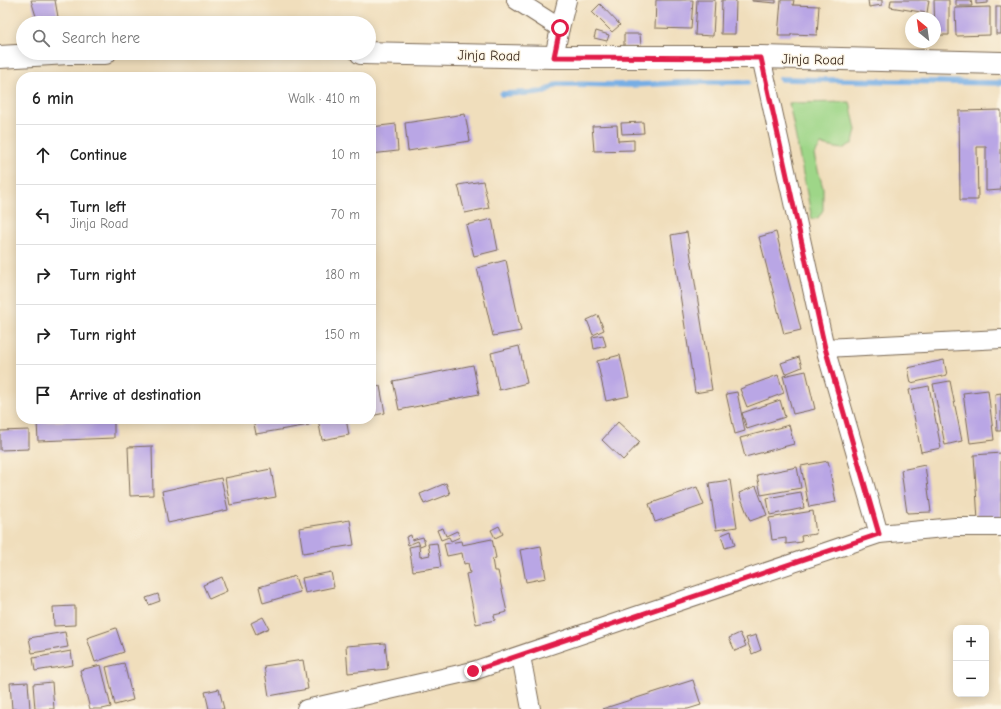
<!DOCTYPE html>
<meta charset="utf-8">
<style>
body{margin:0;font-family:"Comic Neue",sans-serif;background:#f2f2f2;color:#222}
.controls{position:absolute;right:12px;bottom:12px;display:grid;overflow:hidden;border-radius:8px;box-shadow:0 2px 10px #0003}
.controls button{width:36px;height:36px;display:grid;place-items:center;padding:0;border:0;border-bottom:1px solid #e0e0e0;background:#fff;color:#222;font:20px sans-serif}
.compass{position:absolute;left:905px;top:12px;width:36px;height:36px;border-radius:50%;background:#fff;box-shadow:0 2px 10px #0003;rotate:331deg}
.stop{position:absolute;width:12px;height:12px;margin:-9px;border:3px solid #e11d48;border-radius:50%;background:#fff}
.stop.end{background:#e11d48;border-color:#fff;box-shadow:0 1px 4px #0008}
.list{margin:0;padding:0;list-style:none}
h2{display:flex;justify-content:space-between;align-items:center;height:52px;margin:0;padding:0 16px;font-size:17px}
h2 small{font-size:13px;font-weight:400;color:#767676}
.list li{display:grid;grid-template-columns:26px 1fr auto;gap:12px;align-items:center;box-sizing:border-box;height:60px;padding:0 16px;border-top:1px solid #e0e0e0}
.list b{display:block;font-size:15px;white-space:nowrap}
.list p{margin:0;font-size:13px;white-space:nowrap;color:#767676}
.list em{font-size:13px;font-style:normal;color:#767676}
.icon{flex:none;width:22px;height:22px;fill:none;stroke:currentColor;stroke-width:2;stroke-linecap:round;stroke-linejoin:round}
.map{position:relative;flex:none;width:1001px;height:709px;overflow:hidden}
.search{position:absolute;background:#fff;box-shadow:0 2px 10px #0003;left:16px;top:16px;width:360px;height:44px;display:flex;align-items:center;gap:10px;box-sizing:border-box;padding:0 14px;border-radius:22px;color:#767676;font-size:15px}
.panel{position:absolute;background:#fff;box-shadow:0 2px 10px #0003;left:16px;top:72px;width:360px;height:352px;border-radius:16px}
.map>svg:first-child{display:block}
.green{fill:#9ed688;stroke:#6c8053}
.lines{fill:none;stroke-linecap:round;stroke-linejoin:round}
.stream{stroke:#75ade5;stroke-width:5.5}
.building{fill:#b9a6e5}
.street-casing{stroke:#7a6955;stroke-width:20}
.primary-casing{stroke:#7a6955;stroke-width:24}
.street{stroke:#fff;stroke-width:18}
.primary{stroke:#fff;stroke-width:22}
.route{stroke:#e11d48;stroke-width:5}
.labels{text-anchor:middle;stroke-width:3;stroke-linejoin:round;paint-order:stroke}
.street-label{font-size:14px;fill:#3b2a1e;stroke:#fcf5e5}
</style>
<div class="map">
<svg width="1001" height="709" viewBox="0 0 1001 709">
<rect width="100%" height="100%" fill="#fcf5e5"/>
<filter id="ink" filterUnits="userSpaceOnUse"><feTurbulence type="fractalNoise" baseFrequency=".025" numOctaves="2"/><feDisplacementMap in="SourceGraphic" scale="8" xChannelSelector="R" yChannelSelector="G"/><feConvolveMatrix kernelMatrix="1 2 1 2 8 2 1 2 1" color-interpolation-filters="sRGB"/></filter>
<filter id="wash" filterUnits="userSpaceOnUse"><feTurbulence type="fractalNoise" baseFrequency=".012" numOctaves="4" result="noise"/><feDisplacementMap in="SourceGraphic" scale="16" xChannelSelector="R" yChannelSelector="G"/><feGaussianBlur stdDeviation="0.9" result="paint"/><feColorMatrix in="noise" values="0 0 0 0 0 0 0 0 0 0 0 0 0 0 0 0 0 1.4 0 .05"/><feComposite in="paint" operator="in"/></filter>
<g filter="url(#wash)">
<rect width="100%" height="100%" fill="#f0debc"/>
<polygon class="green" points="850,102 856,130 853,143 842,149 821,145 814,155 823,188 823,210 818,218 812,219 789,103"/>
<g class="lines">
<g class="stream">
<polyline points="781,79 1001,83"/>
<polyline points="502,94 544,92 557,84 633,85 699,82 748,82"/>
</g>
</g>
<g id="blocks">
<g class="building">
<polygon points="31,0 55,0 58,17 38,23"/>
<polygon points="656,0 693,0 691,29 655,28"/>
<polygon points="697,0 715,0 713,36 695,35"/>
<polygon points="722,0 736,0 735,34 721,34"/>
<polygon points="752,0 776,0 776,3 752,1"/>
<polygon points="781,0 794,0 793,5 819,6 817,35 791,34 791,36 778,36"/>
<polygon points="868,0 882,0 882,5 869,7"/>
<polygon points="891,0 929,0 927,13 890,7"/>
<polygon points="934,0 949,0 949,35 935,35"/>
<polygon points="956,0 971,0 972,6 956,6"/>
<polygon points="976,0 988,0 988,3 976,4"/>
<polygon points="600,4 620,25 612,32 592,12"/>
<rect x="996" y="6" width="5" height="28"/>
<polygon points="990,7 990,35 956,36 955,8"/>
<polygon points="596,31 609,35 607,41 594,38"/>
<polygon points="624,34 640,34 641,46 624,47"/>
<polygon points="1001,110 1001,190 986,191 986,147 977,147 978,200 960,200 959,111"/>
<polygon points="465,114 470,141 408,151 405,123"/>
<polygon points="643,122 644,133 622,134 621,123"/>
<polygon points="396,124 398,151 371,154 371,127"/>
<polygon points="617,125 618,141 634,140 634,150 594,151 592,126"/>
<polygon points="483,181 489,208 465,213 458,185"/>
<polygon points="492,219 498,250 474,256 466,225"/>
<polygon points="687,232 712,390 695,393 671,235"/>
<polygon points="776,232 801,330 784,334 759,237"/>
<polygon points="506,260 521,331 493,336 477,268"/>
<polygon points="598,315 604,330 593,335 587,320"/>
<polygon points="603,335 606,346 594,349 592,337"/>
<polygon points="519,346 527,383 499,390 491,353"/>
<polygon points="620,355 629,396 606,401 597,361"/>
<polygon points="799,357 802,367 785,374 781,363"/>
<polygon points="944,360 947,375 911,383 908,368"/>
<polygon points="473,365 479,394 399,410 393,381"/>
<polygon points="806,371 815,409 793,414 783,376"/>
<polygon points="778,375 784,393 747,407 740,389"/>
<polygon points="950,381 962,441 945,445 933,384"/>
<polygon points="380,386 385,413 371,416 371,388"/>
<polygon points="929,386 941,448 921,452 909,390"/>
<polygon points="988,390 994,440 970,443 963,393"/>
<polygon points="737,392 745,431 735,434 726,394"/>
<polygon points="1001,393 1001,431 997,431 995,394"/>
<polygon points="780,400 785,417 747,429 742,413"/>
<polygon points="114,419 114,438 38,441 37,422"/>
<polygon points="253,419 308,419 309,425 256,434"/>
<polygon points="318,419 346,419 349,435 322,440"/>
<polygon points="618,422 640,442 623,460 602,440"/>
<polygon points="789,425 794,444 745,457 740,438"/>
<polygon points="29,430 29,449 0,450 0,431"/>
<polygon points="152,446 153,495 130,496 128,447"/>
<polygon points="1001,453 1001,521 978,521 974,455"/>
<polygon points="828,461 836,502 809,507 801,466"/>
<polygon points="925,465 931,512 907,513 901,470"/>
<polygon points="797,467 801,488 761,495 757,475"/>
<polygon points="271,469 276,497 230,505 225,478"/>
<polygon points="221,478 228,510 168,523 162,491"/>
<polygon points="730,480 737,527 716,530 709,483"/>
<polygon points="446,483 450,494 424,504 420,494"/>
<polygon points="756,486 767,515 750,521 739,493"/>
<polygon points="697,487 704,505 655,522 649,504"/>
<polygon points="801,492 804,508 770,515 767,498"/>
<polygon points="813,511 816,534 801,536 802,542 786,544 786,538 772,540 769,518"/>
<polygon points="350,520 354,545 303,553 299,528"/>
<polygon points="499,526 503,534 495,538 491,530"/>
<polygon points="443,528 446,536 457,531 460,537 451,541 449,537 441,540 437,530"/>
<polygon points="731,531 735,545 725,548 721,535"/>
<polygon points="411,535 412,540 423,537 425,544 420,546 418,541 408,545 406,537"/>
<polygon points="492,539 496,558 492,559 494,571 498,571 507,612 494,615 495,620 476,624 466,574 470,573 468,563 464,564 462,553 447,556 444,544 461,541 462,545"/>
<polygon points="437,543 441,567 413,571 409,547 419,545 420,557 430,555 428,544"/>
<polygon points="541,546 546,578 526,582 520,550"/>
<polygon points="331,572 334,587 305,593 302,578"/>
<polygon points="295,576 300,592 263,603 259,587"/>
<polygon points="222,577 227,591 209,599 203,585"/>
<polygon points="158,594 160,601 149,605 146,598"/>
<polygon points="75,606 75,625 54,626 53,607"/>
<polygon points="263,617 269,628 256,634 251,623"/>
<polygon points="116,628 124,652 95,662 87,638"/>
<polygon points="65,632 68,647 32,653 29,638"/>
<polygon points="740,633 746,646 735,651 729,638"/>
<polygon points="756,635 761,650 752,654 746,638"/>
<polygon points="385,643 388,669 348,673 346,646"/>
<polygon points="71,651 73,665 35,671 33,658"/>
<polygon points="303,660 308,689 269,696 264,666"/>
<polygon points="124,663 133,700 115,705 106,667"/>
<polygon points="101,665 111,707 102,709 90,709 80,670"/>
<polygon points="693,680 701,705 688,709 602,709"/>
<polygon points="28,682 30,709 12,709 10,683"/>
<polygon points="52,682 54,709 35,709 33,684"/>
<polygon points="219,689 224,709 209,709 205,692"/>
</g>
</g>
</g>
<g filter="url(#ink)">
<use href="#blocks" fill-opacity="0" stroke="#7a6955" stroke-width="1"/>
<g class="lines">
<g class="street-casing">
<g id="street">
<polyline points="516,0 560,28"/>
<polyline points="554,57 560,28 567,0"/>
<polyline points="761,57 825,348 879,534"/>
<polyline points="825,348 1001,339"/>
<polyline points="521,656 531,709"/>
<polyline points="306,709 473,671 879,534 955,527 1001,527"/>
</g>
</g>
<g class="primary-casing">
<g id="primary">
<polyline points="361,53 554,57 761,57 1001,63"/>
<polyline points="0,57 68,53 105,53"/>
</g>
</g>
<use href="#street" class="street"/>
<use href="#primary" class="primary"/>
</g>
</g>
<g class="lines" filter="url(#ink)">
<polyline class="route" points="473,671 879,534 825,348 761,58 554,57 560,28"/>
</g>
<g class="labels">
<g class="street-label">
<text transform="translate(489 55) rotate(1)" y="5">Jinja Road</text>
<text transform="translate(813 59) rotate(1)" y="5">Jinja Road</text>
</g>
</g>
</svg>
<div class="controls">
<button>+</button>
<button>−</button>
</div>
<svg class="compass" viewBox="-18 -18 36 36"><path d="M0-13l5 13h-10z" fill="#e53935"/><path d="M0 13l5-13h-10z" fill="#767676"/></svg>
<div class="stop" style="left:560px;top:28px"></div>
<div class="stop end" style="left:473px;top:671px"></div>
<div class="search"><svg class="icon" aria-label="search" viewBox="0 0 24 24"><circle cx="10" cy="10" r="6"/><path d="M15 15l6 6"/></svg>Search here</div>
<section class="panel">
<h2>6 min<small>Walk · 410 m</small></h2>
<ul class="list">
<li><svg class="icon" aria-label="ahead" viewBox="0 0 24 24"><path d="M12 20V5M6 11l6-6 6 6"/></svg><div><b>Continue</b></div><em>10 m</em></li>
<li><svg class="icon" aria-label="left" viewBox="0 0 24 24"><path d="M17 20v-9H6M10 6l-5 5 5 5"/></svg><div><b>Turn left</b><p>Jinja Road</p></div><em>70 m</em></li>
<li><svg class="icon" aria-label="right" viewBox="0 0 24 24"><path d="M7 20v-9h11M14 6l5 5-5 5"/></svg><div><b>Turn right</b></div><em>180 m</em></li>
<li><svg class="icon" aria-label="right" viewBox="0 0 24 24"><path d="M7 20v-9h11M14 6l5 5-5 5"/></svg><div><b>Turn right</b></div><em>150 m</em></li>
<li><svg class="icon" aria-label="arrive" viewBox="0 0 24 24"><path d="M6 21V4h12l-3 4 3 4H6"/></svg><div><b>Arrive at destination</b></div></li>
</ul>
</section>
</div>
